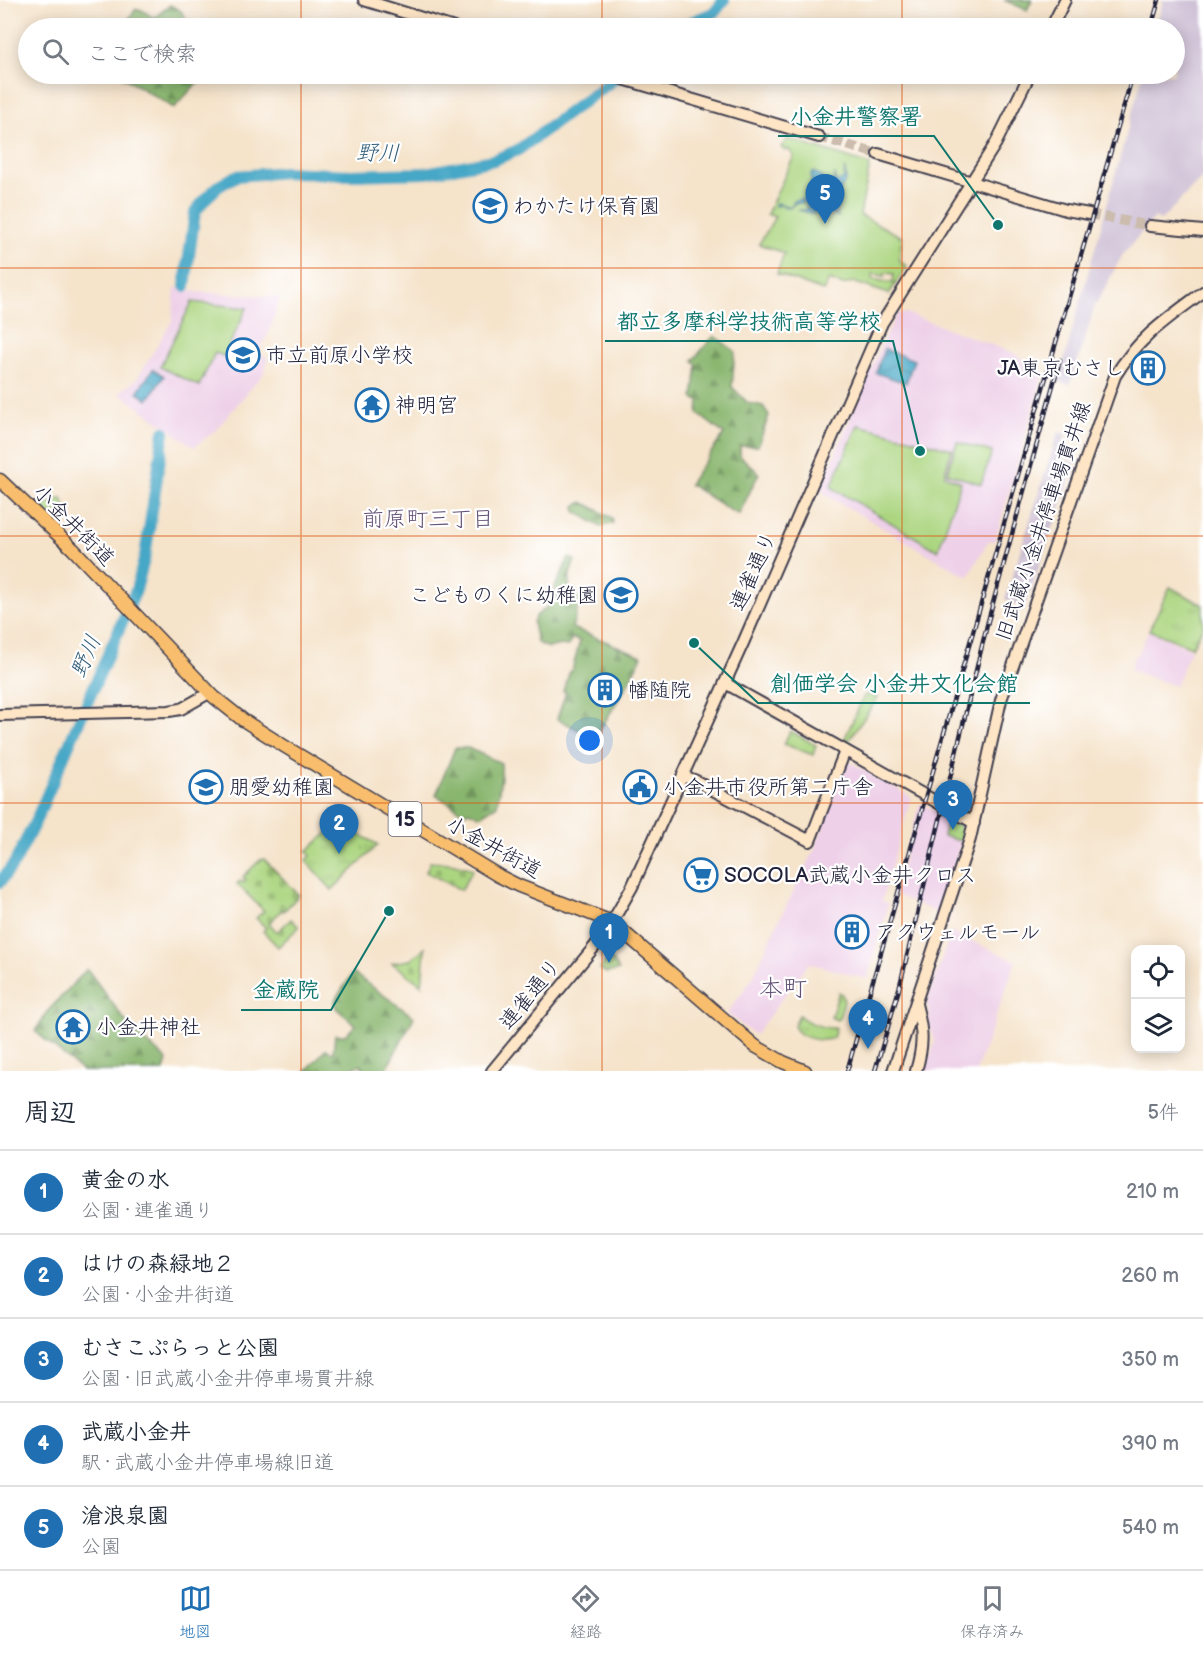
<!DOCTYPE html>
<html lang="ja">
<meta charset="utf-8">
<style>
body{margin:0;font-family:"Balsamiq Sans","Klee One",sans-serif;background:#f6f6f7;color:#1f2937}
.controls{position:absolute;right:18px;bottom:18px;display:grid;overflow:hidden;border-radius:12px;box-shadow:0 3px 15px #0003}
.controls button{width:54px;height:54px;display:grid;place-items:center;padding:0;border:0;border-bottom:2px solid #e0e1e3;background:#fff;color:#1f2937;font:30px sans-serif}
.you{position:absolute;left:590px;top:741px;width:21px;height:21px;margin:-15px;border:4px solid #fff;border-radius:50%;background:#1a73e8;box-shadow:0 0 0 9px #1a73e833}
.badge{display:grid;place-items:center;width:39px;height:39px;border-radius:50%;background:#1f6fb2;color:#fff;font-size:20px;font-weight:700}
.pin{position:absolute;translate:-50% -50px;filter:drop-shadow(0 2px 3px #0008)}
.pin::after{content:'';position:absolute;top:32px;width:21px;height:18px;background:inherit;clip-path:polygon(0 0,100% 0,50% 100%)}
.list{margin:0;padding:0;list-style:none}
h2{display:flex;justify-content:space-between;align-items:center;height:78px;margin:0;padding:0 24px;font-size:26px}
h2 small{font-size:20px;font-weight:400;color:#747a83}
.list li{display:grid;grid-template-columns:39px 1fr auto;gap:18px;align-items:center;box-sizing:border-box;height:84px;padding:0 24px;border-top:2px solid #e0e1e3}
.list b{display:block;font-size:22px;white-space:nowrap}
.list p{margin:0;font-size:20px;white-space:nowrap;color:#747a83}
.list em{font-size:20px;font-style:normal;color:#747a83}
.icon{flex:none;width:33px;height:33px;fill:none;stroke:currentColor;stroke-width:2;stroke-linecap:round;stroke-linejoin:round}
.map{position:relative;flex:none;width:1203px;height:1071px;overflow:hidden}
.search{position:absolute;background:#fff;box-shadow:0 3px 15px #0003;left:18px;right:18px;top:18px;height:66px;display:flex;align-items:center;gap:15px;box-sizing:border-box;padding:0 21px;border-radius:33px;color:#747a83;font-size:22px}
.sheet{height:498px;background:#fff}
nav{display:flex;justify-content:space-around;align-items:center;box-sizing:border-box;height:84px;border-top:2px solid #e0e1e3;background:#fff;font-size:16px;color:#747a83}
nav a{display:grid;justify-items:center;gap:3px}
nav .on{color:#1f6fb2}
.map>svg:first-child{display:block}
.built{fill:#eed0e8}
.industrial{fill:url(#industrial-furrows)}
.railway{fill:#ccbed4}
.grass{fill:url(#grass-tufts);stroke:#677c5e;stroke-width:1.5}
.forest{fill:url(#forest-firs);stroke:#566c54;stroke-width:1.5}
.cemetery{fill:url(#cemetery-stones);stroke:#677c5e;stroke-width:1.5}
.garden{fill:#acd580;stroke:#677c5e;stroke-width:1.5;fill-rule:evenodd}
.water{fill:url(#water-waves);stroke:#346480;stroke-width:1.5}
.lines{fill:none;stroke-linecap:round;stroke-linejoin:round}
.river{stroke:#46a7c6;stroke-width:12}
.secondary-tunnel{stroke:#cbbcad;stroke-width:10;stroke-dasharray:10 5;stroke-linecap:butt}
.secondary-casing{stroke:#423f50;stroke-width:14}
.primary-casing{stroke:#423f50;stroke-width:15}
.secondary{stroke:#fde5c5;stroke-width:10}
.primary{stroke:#f9be6d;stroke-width:12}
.rail-casing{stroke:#22223b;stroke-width:4.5}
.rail{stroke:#fff;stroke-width:2;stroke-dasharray:7;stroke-linecap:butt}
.grid{fill:none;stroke:#de560e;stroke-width:1.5;stroke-opacity:0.55}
.labels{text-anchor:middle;stroke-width:4.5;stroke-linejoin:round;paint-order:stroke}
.shield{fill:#fff;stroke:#646476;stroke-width:1.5}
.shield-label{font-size:20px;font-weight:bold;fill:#22223b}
.poi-label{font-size:21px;fill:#22223b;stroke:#fff;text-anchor:start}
.street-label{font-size:21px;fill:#22223b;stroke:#fff}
.water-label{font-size:22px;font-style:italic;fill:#325e7a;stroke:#fff}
.neighbourhood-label{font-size:22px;fill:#645277;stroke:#fff}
.quarter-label{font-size:24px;fill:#645277;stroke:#fff}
.leader{fill:none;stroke:#0f766e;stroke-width:2}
.callout-dot{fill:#0f766e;stroke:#fff;stroke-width:2}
.callout-label{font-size:22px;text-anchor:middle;font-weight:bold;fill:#0f766e;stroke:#fff;stroke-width:4.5;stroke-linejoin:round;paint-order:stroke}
</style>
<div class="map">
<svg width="1203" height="1071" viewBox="0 0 1203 1071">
<defs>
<pattern id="industrial-furrows" width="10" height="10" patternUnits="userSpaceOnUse" patternTransform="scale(1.5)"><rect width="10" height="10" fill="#ccbed4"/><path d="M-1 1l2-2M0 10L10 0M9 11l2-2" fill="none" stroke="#afa3b7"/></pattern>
<pattern id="grass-tufts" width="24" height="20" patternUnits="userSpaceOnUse" patternTransform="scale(1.5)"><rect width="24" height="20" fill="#acd580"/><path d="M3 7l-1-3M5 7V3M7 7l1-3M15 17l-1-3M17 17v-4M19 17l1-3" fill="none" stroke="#94b770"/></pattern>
<pattern id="forest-firs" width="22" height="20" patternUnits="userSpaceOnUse" patternTransform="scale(1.5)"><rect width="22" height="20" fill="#89b66e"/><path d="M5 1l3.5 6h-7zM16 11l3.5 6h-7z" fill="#70945c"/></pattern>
<pattern id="cemetery-stones" width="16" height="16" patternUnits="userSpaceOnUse" patternTransform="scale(1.5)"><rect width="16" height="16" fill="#acd580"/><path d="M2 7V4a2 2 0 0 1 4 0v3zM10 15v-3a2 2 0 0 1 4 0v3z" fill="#94b770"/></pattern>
<pattern id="water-waves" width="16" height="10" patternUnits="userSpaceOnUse" patternTransform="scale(1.5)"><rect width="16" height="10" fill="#46a7c6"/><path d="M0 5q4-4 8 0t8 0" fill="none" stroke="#3a88a2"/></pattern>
</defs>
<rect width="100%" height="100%" fill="#fff"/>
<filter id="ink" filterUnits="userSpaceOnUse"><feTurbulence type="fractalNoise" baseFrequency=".0167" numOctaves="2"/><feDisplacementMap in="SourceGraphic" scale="12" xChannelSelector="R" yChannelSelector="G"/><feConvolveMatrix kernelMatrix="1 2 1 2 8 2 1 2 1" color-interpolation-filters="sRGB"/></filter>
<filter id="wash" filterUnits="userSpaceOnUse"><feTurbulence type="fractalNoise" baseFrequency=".008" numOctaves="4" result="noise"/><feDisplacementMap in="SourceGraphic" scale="24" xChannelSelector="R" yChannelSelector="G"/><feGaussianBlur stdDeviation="1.35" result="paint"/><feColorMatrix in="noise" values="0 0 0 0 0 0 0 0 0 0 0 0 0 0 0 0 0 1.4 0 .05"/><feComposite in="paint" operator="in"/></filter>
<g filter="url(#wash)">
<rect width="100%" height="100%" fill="#f5e3ca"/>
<g class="built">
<polygon points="175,288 197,292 280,297 270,330 258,353 269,359 263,374 215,431 194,447 119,393 137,379 172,321"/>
<polygon points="906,313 1011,352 1044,371 995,541 988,541 968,577 824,494 822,486 884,339 897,314"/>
<polygon points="1148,631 1191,649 1175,686 1130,670 1135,654 1138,655"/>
<polygon points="850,762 911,797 882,900 888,904 867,979 809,963 755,1035 727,1014 753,977 778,922 813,853 847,763"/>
<polygon points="920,803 960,824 964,834 938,913 894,894"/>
<polygon points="951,932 1016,961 976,1071 925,1071 935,1042 929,1027 929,1009 926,1005"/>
</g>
<polygon class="industrial" points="1058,432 1066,434 1059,457 1076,463 1024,609 1005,599"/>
<polygon class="railway" points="1163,0 1203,0 1203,177 1161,220 1154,217 1122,256 1095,306 1070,385 1058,382 1143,74 1174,74 1174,28 1156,28"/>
<g class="grass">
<polygon points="1170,587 1203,605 1203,626 1192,647 1149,630"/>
<polygon points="869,693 878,698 846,744 844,740 864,696"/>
<polygon points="790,731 816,745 813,755 784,744"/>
<polygon points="341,822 348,828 378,845 332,890 306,861 311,856 307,851"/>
<polygon points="947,822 959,825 962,834 960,841 943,836"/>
<polygon points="609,957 619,970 606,973 600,969"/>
<polygon points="839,992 842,994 844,1001 839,1018 837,1020 831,1017"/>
<path d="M799,1015C806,1023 826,1029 836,1028L833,1038C822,1043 798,1038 794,1026Z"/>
</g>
<g class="forest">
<polygon points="1004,0 1032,0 1027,10"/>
<polygon points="170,5 181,11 192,28 122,28 136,9 142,10 154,18"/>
<polygon points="118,74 235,74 228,83 198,82 174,108"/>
<polygon points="714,336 735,351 732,387 748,403 763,406 769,415 758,446 740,446 740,456 759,473 739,514 733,512 689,484 724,434 698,414 699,401 693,398 697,365 693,360"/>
<polygon points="583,502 612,518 613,523 601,527 576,512 575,506"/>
<polygon points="569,558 575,560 570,574 569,590 580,600 572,628 642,656 626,687 595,738 557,719 566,692 563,691 570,671 572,671 580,641 572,638 568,646 560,645 549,648 537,643 533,623 535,617 548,606 555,593 555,587"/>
<polygon points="455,748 468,748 501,763 501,777 497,805 480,816 469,811 464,813 436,795"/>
<polygon points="87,969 132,1030 167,1060 164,1071 82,1071 35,1031 49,1010"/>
<polygon points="353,973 414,1017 386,1070 364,1071 361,1064 346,1071 306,1071 326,1049 333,1053 335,1035 345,1035 356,1025 336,1008 335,1000"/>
</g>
<g class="cemetery">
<polygon points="62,498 68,518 54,524 39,507"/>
<polygon points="264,859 299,895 284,911 282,910 269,923 277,932 291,919 299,927 278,947 263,931 266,928 256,918 264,911 237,884 240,881 243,883 246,880 243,877 260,860"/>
<polygon points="430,862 451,863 473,869 461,890 426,872"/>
<polygon points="425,948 422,985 392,963 410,960"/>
</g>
<g class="garden">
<path d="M788,139L870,165L860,215L902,237L899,261L907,266L889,294L853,282L843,285L829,280L823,291L777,274L784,253L759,244L775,217L767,214L794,156L788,149L785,151L781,147ZM885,273L894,274L893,283L872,279L873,274L885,276Z"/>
<polygon points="192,302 247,308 224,356 215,353 199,386 160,367"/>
<polygon points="858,425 952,449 944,475 961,482 938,551 831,487"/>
<polygon points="957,442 992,452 981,484 947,473"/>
</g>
<g class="water">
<polygon points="845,168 846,180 839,193 836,214 839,217 820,210 814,214 798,210 805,210 807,207 806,203 795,203 790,208 780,205 775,206 776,203 791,207 795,200 807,198 811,186 811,174 813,172 818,174 825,182 833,181 835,174 835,181 838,182 844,179"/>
<polygon points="884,349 914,360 906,383 876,373"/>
<polygon points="153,369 164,376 148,400 137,392"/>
</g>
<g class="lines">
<g class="river">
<polyline points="677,28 715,12 724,0"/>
<polyline points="185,286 195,212 206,198 219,186 236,176 286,172 350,175 426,173 494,160 518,150 621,74"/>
<polyline points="0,882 15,862 37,818 136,590 145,556 164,432"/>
</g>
</g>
</g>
<g filter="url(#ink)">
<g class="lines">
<g class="secondary-tunnel">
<polyline points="819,137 878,154"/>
<polyline points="1089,214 1150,226"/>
</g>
<g class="secondary-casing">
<g id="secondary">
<polyline points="364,0 454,28"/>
<polyline points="1051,28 1065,0"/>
<polyline points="606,74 819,137"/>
<polyline points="878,154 1066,210 1089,214"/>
<polyline points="1150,226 1203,231"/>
<polyline points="725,683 974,823"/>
<polyline points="0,715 169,711 181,709 209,693"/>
<polyline points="683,776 694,780 810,841 845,751"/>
<polyline points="492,1071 595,946 612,922 632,887 743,643 882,323 996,143 1030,74"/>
<path d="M893,1071L970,839L1001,700L1115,376C1139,337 1167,319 1203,292"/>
<path d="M916,1071C924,1044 923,1031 916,1004"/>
</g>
</g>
<g class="primary-casing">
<polyline id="primary" points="0,480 73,549 214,697 243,720 284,746 499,876 519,886 612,922 755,1046 783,1062 805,1071"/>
</g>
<use href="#secondary" class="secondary"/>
<use href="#primary" class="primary"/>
<g class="rail-casing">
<g id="rail">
<polyline points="1151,28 1159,0"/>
<polyline points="847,1071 1133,74"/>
<polyline points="875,1071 899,989 988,621 1060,360"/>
</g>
</g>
<use href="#rail" class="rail"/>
</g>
</g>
<path class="grid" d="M301,0V28M602,0V28M902,0V28M301,74V1071M602,74V1071M902,74V1071M0,268H1203M0,536H1203M0,803H1203"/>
<defs>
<g id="school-ring" transform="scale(1.725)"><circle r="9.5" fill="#fff" stroke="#1f6fb2" stroke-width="1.5"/><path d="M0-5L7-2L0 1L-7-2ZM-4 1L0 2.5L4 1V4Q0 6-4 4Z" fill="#1f6fb2"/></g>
<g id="building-ring" transform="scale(1.725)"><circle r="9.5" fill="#fff" stroke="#1f6fb2" stroke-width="1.5"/><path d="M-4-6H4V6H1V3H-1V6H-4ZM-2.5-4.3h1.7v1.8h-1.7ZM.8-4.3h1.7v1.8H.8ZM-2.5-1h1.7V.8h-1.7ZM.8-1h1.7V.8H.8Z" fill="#1f6fb2"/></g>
<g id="temple-ring" transform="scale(1.725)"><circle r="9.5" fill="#fff" stroke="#1f6fb2" stroke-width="1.5"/><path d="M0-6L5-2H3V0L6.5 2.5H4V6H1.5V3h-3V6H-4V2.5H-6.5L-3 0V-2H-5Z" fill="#1f6fb2"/></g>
<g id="civic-ring" transform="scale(1.725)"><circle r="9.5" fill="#fff" stroke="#1f6fb2" stroke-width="1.5"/><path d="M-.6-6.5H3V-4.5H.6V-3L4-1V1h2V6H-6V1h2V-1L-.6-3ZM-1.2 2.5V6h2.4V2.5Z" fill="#1f6fb2"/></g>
<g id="supermarket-ring" transform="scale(1.725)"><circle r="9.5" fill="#fff" stroke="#1f6fb2" stroke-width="1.5"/><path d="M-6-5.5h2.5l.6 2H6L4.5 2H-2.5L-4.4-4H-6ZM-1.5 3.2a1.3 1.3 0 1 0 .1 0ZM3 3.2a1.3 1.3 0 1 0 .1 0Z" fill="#1f6fb2"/></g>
</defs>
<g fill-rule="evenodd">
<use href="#school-ring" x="490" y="206"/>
<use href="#school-ring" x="243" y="355"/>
<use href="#building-ring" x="1148" y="368"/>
<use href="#temple-ring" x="372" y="405"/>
<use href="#school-ring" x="621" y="595"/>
<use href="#building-ring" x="605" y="690"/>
<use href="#school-ring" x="206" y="787"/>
<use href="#civic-ring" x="640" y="787"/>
<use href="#supermarket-ring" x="701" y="875"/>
<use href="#building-ring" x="852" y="932"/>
<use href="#temple-ring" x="73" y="1027"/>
</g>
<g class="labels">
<rect class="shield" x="388.5" y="802" width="33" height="34" rx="4.5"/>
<g class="shield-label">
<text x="405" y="826">15</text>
</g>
<g class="poi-label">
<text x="513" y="213">わかたけ保育園</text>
<text x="266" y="362">市立前原小学校</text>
<text x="1125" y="375" text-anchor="end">JA東京むさし</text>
<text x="395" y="412">神明宮</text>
<text x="598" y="602" text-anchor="end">こどものくに幼稚園</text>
<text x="628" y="697">幡随院</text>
<text x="229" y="794">朋愛幼稚園</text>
<text x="663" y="794">小金井市役所第二庁舎</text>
<text x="724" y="882">SOCOLA武蔵小金井クロス</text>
<text x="875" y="939">アクウェルモール</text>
<text x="96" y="1034">小金井神社</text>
</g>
<g class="street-label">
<text transform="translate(1043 521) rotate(-71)" y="7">旧武蔵小金井停車場貫井線</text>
<text transform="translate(74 525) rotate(45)" y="7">小金井街道</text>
<text transform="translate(753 571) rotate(-66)" y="7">連雀通り</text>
<text transform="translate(494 847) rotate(29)" y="7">小金井街道</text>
<text transform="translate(530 994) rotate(-51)" y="7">連雀通り</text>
</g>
<g class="water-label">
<text transform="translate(378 152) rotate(1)" y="8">野川</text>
<text transform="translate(85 656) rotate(-66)" y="8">野川</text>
</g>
<g class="neighbourhood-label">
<text x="428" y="526">前原町三丁目</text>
</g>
<g class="quarter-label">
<text x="783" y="996">本町</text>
</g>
</g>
<path class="leader" d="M998 225L934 136H778M920 451L893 341H605M694 643L758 703H1030M389 911L331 1010H241"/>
<g class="callout-dot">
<circle cx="998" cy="225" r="6"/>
<circle cx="920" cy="451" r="6"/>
<circle cx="694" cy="643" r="6"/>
<circle cx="389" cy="911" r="6"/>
</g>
<g class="callout-label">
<text x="856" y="124">小金井警察署</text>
<text x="749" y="329">都立多摩科学技術高等学校</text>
<text x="894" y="691">創価学会 小金井文化会館</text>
<text x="286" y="997">金蔵院</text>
</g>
</svg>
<div class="controls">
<button><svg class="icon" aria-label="locate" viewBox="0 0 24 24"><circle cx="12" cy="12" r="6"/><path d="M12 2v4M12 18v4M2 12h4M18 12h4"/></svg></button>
<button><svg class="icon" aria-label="layers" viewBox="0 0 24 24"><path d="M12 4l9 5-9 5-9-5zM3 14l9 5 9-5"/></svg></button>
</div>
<div class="you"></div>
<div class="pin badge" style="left:609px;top:963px">1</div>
<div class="pin badge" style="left:339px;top:854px">2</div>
<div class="pin badge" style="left:953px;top:830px">3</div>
<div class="pin badge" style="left:868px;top:1049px">4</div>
<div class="pin badge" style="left:825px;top:224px">5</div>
<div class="search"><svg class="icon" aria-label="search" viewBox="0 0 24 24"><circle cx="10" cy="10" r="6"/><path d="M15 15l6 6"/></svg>ここで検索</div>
</div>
<section class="sheet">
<h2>周辺<small>5件</small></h2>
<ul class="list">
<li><span class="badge">1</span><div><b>黄金の水</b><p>公園 · 連雀通り</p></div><em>210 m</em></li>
<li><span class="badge">2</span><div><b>はけの森緑地２</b><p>公園 · 小金井街道</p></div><em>260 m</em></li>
<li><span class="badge">3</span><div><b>むさこぷらっと公園</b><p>公園 · 旧武蔵小金井停車場貫井線</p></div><em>350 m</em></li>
<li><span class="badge">4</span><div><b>武蔵小金井</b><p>駅 · 武蔵小金井停車場線旧道</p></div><em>390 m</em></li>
<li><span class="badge">5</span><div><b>滄浪泉園</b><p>公園</p></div><em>540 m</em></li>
</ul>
</section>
<nav>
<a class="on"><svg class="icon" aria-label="map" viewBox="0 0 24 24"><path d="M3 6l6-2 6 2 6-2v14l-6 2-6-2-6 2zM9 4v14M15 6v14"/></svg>地図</a>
<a><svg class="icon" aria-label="directions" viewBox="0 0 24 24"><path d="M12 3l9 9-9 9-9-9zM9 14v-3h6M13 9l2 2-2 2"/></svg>経路</a>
<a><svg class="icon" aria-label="saved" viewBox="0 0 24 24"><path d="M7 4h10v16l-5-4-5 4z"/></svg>保存済み</a>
</nav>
